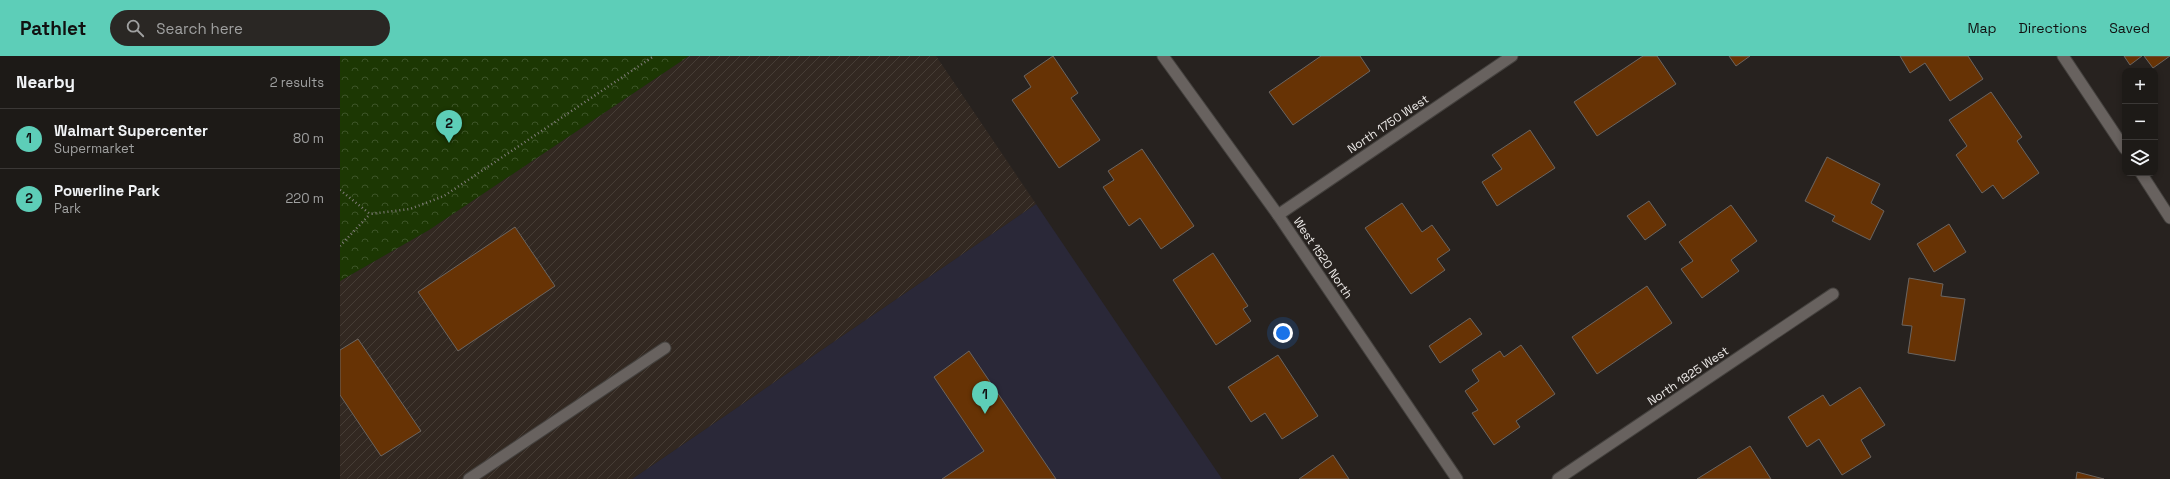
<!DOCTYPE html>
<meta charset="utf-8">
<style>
body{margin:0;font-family:"Space Grotesk",sans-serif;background:#2a2724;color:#f1f3f6}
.controls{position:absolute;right:12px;top:12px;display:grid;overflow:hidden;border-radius:8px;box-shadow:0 2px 6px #0003}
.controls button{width:36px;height:36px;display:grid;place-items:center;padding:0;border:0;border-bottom:1px solid #3b3836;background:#1d1a17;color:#f1f3f6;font:20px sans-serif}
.you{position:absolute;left:943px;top:277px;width:14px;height:14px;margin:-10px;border:3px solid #fff;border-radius:50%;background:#1a73e8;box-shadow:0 0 0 6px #1a73e833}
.badge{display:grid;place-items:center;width:26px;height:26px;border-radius:50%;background:#5dceb8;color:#111;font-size:13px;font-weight:700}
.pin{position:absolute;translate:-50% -33px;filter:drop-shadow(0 1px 2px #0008)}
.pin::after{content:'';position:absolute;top:21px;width:14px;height:12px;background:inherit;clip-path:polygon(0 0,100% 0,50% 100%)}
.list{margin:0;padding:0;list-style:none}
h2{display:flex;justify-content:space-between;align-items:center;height:52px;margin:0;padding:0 16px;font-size:17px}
h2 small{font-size:13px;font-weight:400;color:#a0a1a1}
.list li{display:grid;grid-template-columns:26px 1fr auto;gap:12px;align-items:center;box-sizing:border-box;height:60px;padding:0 16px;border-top:1px solid #3b3836}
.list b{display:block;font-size:15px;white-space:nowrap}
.list p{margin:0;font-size:13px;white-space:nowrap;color:#a0a1a1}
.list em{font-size:13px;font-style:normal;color:#a0a1a1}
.icon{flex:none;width:22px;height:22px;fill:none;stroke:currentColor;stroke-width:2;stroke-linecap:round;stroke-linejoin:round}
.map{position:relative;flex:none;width:1830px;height:423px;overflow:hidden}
header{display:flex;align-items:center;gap:24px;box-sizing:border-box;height:56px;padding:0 20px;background:#5dceb8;color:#111}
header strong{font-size:19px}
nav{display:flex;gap:22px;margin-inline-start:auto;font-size:14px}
.search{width:280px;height:36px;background:#2a2724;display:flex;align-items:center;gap:10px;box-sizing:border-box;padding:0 14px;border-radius:22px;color:#a0a1a1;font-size:15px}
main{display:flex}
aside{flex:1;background:#1d1a17}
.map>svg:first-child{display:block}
.commercial{fill:#2a2838}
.industrial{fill:url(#industrial-furrows)}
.park{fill:url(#park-crowns)}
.building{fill:#673305;stroke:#6b6561}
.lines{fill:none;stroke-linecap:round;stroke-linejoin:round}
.service-casing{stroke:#44413e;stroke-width:13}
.minor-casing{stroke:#44413e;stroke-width:13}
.path{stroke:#827d7b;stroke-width:2.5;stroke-dasharray:1 3;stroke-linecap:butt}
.service{stroke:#68625f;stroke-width:11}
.minor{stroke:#68625f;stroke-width:11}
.labels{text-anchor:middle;stroke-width:4;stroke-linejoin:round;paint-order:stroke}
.street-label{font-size:12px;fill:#edeae8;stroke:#27221f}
</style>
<header>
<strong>Pathlet</strong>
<div class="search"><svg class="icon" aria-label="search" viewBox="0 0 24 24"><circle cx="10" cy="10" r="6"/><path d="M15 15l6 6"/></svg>Search here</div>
<nav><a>Map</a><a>Directions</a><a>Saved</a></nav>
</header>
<main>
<aside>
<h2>Nearby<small>2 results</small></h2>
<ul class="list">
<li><span class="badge">1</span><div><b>Walmart Supercenter</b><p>Supermarket</p></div><em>80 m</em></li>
<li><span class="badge">2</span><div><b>Powerline Park</b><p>Park</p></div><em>220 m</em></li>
</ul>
</aside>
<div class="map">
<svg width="1830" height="423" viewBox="0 0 1830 423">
<defs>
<pattern id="industrial-furrows" width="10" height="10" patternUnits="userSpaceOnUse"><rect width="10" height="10" fill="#322821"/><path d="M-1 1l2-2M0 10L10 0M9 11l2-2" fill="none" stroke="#463d36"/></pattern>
<pattern id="park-crowns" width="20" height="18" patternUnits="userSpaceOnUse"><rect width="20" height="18" fill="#1c3703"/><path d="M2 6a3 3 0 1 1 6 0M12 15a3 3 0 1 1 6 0" fill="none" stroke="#3d5428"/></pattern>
</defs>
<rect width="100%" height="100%" fill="#27221f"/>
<polygon class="commercial" points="696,148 882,423 292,423"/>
<polygon class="industrial" points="349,0 596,0 696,148 292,423 0,423 0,225 89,174"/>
<polygon class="park" points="0,0 349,0 89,174 0,225"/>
<g class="building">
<polygon points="713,0 738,37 731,42 760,84 719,112 672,44 691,31 684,20"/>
<polygon points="981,0 1020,0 1030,15 953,69 929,36"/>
<polygon points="1303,0 1317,0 1336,28 1257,80 1234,46"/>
<polygon points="1389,0 1410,0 1396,10"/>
<polygon points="1560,0 1628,0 1643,23 1610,45 1585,7 1570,17"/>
<polygon points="1784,0 1802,0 1790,9"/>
<polygon points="1804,0 1830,0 1813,12"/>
<polygon points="1651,36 1682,81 1677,85 1699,117 1663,143 1653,129 1642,137 1616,99 1627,90 1609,64"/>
<polygon points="1190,74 1215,112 1157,150 1142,126 1162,113 1152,99"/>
<polygon points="802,93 854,170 821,193 800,162 789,170 763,131 774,124 768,115"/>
<polygon points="1487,101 1540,128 1531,147 1544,155 1530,184 1492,165 1495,160 1465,145"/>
<polygon points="1309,145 1326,169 1305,184 1287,160"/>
<polygon points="1062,147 1082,176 1092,169 1110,194 1097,203 1105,214 1071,238 1025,172"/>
<polygon points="1391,149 1417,185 1391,204 1399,215 1362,242 1341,213 1353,205 1339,186"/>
<polygon points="1609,168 1626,196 1594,216 1577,188"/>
<polygon points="175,171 215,230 118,295 78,236"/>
<polygon points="873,197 908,250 903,253 911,265 876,289 833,224"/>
<polygon points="1569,222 1603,228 1601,240 1625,243 1615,305 1568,297 1572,270 1562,269"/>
<polygon points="1307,230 1332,267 1257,318 1232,281"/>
<polygon points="1130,262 1142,278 1100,307 1089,290"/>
<polygon points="18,283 81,375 41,400 0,339 0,294"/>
<polygon points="1181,289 1215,338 1176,365 1180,371 1154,389 1132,357 1138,354 1125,335 1139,325 1132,314 1160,295 1164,301"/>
<polygon points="629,295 716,423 602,423 644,395 594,321"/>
<polygon points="938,299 978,360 942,383 925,357 911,366 888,331"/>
<polygon points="1520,331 1545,369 1521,384 1531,401 1502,419 1479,383 1467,391 1448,361 1483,339 1490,350"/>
<polygon points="1410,390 1431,423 1357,423"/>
<polygon points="993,399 1009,423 959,423"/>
<polygon points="1737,416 1764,423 1736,423"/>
</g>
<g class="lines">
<g class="service-casing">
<polyline id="service" points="129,423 325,292"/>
</g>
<g class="minor-casing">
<g id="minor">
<polyline points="823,0 938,159 1117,423"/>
<polyline points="1723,0 1785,93"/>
<polyline points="1801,117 1830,162"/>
<polyline points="938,159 1172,0"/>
<polyline points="1218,423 1493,238"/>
</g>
</g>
<g class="path">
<polyline points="0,134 30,158 70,153 104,140 314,0"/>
<polyline points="0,190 30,158"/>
</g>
<use href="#service" class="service"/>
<use href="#minor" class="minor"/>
</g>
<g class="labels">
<g class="street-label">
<text transform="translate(1048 68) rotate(-34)" y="4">North 1750 West</text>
<text transform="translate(983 202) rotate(56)" y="4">West 1520 North</text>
<text transform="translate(1348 320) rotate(-34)" y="4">North 1825 West</text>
</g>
</g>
</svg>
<div class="controls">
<button>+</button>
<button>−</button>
<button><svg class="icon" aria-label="layers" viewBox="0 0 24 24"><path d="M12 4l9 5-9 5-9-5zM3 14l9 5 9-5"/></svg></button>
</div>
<div class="you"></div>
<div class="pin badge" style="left:645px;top:358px">1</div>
<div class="pin badge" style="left:109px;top:87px">2</div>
</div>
</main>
